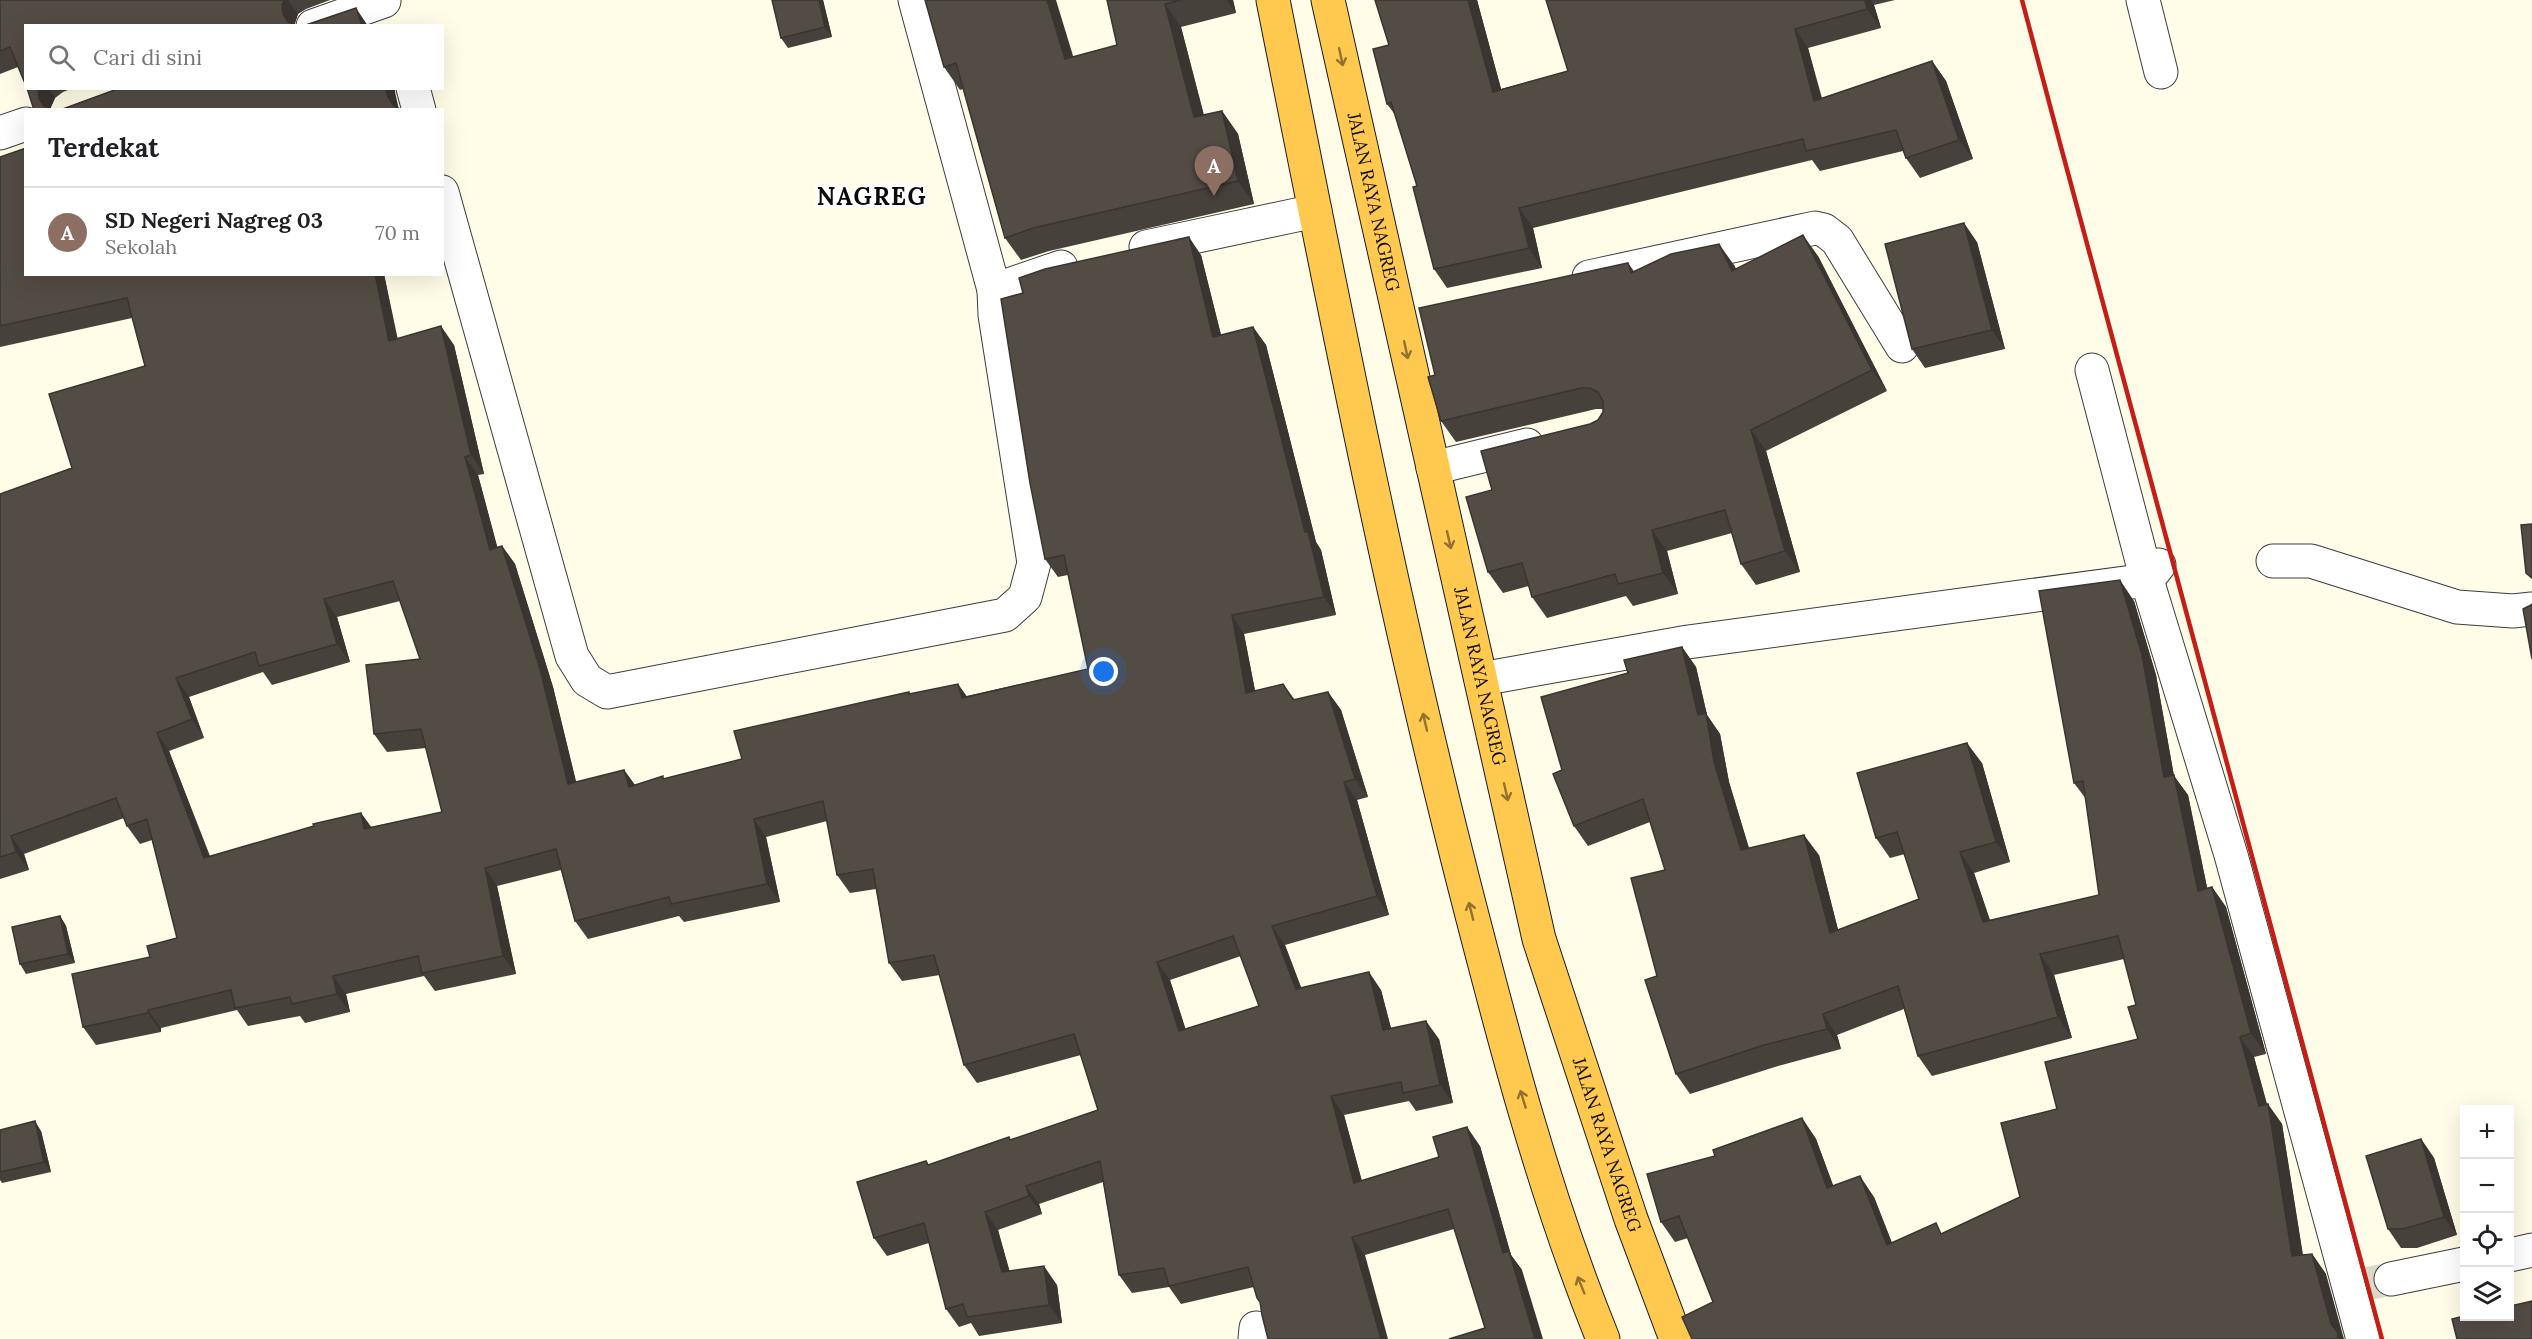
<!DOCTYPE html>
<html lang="id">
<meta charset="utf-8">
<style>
body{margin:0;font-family:Lora,serif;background:#f6f6f6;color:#202124}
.controls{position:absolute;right:18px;bottom:18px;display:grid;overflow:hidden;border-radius:0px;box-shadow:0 6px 24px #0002}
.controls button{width:54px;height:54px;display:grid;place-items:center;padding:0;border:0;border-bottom:2px solid #e0e0e0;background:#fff;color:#202124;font:30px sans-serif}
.you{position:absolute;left:1104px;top:672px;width:21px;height:21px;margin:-15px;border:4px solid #fff;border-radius:50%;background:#1a73e8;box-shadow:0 0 0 9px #1a73e833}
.badge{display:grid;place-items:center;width:39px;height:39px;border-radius:50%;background:#b45309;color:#fff;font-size:20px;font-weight:700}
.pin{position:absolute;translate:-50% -50px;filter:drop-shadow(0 2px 3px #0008)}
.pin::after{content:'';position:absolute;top:32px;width:21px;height:18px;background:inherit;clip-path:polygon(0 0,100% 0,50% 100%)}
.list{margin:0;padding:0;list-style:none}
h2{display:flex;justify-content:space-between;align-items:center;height:78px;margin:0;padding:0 24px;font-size:26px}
h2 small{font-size:20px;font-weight:400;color:#757577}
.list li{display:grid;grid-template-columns:39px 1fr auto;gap:18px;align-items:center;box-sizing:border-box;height:90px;padding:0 24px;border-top:2px solid #e0e0e0}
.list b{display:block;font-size:22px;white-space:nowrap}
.list p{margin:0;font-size:20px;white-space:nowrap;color:#757577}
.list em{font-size:20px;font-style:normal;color:#757577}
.icon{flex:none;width:33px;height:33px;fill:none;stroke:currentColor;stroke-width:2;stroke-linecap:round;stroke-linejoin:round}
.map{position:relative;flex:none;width:2532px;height:1339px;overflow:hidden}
.search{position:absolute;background:#fff;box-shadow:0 6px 24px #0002;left:24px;top:24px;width:420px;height:66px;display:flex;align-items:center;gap:15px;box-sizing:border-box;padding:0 21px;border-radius:0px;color:#757577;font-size:22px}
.panel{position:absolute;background:#fff;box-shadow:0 6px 24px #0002;left:24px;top:108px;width:420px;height:168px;border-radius:0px}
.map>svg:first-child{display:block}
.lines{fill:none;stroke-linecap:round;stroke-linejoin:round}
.minor-tunnel{stroke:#dad8c6;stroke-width:33;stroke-dasharray:33 16;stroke-linecap:butt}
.minor-casing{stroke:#3d3d3d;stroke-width:35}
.trunk-casing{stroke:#1b1b1b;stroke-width:35}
.minor{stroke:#fff;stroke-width:33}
.trunk{stroke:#ffc84e;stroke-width:33}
.rail{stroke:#c51e17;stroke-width:4.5}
.wall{fill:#47413b;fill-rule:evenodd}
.shaded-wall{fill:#3a3530}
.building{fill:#534c45;stroke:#3a3530;stroke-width:1.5;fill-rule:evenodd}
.oneway{stroke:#91722f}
.labels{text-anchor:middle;stroke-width:6;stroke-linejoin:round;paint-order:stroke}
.street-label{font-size:18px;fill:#0a0a0a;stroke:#fff}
.district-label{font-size:24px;font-weight:bold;letter-spacing:1.5px;fill:#0a0a0a;stroke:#fff}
</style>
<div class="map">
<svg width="2532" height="1339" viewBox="0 0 2532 1339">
<rect width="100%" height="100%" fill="#fffce7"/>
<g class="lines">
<polyline class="minor-tunnel" points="2360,1285 2391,1279"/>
<g class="minor-casing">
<g id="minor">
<polyline points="915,0 994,290"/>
<polyline points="2143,0 2161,72"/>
<polyline points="313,26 384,1"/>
<polyline points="413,88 419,110"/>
<polyline points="0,133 26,124"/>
<polyline points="442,192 572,656 587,680 607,692 1005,615 1025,597 1034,563 995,315 994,290 1061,267"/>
<polyline points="1146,247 1315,211"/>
<polyline points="1589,277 1815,228 1824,230 1837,240 1902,346"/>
<polyline points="2092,370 2147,580 2231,855 2363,1339"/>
<polyline points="1433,468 1527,445"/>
<polyline points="2273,561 2311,561 2457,607 2513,611 2532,609"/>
<polyline points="1481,679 1688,642 2147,580 2159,565"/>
<polyline points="2510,1255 2532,1250"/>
<polyline points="2391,1279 2464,1264"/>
<polyline points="1255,1339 1256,1328"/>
</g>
</g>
<g class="trunk-casing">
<g id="trunk">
<path d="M1273,0C1332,297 1390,595 1465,888C1504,1040 1544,1194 1603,1339"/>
<path id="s1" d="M1328,0L1539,939L1631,1219L1676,1339"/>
</g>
</g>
<use href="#minor" class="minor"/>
<use href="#trunk" class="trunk"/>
<path class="rail" d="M2022,0C2140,447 2262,893 2382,1339"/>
</g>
<g class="wall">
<polygon points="0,0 330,0 306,9 298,14 295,23 295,25 26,26 18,67 0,74"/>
<polygon points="772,0 823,0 832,37 788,48 781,38"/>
<polygon points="925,0 1073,57 1117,45 1107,0 1233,0 1236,13 1181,27 1204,115 1222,111 1238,134 1254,204 1049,251 1021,260 1005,238 963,89 960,90 944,67"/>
<polygon points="1375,0 1477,0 1501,89 1568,71 1546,0 1895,0 1874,5 1881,28 1808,48 1822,98 1932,61 1946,81 1973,159 1920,178 1906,158 1903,151 1820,171 1812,160 1533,228 1542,268 1447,288 1434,269 1417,186 1396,116 1387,104 1389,45"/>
<polygon points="27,88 73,88 63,92 55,98 51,107 51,109"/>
<path d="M0,157L26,274H384L397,339L454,345L484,474L478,475L497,547L502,546L515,564L553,687L576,782L624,770L635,785L664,779L742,759L909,692L910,694L967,696L1088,669L1068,575L1058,577L1045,559L1201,255L1221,335L1253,327L1266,345L1316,542L1321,550L1336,615L1244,634L1255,691L1283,684L1295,700L1328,692L1341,710L1368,797L1357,800L1389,915L1285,945L1301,988L1381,990L1391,1028L1439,1039L1453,1103L1416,1111L1409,1101L1344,1115L1362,1181L1480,1146L1511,1255L1522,1270L1485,1328L1454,1229L1365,1255L1260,1303L1254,1287L1181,1304L1169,1287L1132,1293L1119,1275L1103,1182L1039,1204L1042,1214L998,1230L1009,1271L1057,1285L1062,1323L979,1336L971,1323L959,1327L946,1309L929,1243L887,1256L874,1238L926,1161L929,1165L1009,1137L1011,1140L1098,1110L1081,1055L977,1083L964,1065L940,975L902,981L889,963L876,889L850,893L837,875L827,821L766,837L780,902L684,922L679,916L588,939L575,921L561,870L497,886L516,974L435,991L424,976L346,994L350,1012L305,1023L300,1016L248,1026L237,1010L161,1028V1032L96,1045L83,1027L150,957L177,938L152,840L140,844L127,826L124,818L24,854L29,870L0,879V494L72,468L145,366L132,318L0,347ZM400,601L420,659L374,734L387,752L426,748L442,812L371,827L361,813L210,856L169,751L204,738L189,697L263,672L272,685L350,662L337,617ZM1241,956L1259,1006L1185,1029L1170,980Z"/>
<polygon points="1977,242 2005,349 1925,368 1912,349"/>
<polygon points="1818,256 1887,391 1766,451 1800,572 1756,585 1741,564 1732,533 1667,551 1678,594 1633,606 1626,596 1547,618 1532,597 1529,586 1503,593 1488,572 1492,490 1590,424 1598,420 1603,412 1603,409 1596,409 1456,442 1441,421 1435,375 1634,272 1734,265 1736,269"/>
<polygon points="2134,601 2156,675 2174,776 2188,795 2207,888 2212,887 2226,907 2266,1054 2254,1057 2267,1104 2282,1124 2303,1255 2312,1254 2326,1274 1713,1302 1688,1238 1675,1242 1661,1222 1715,1156 1802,1118 1816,1139 1833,1186 1874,1197 1892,1243 1943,1233 2020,1197 2057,1109 2138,1039 2136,1005 2124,959 2054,975 2072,1038 1932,1076 1918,1056 1904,1009 1837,1035 1841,1049 1778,1066 1690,1094 1676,1074 1657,976 1665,870 1650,822 1588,846 1574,826 1562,770 1628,673 1682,647 1696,667 1707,715 1720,734 1729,782 1749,849 1819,855 1838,930 1919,899 1905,854 1890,858 1876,838 1982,763 2010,862 1974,873 1990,920 2099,895 2086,799 2074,783"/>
<polygon points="60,916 66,926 75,963 26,974 20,964"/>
<polygon points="0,1130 41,1131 51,1172 2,1183 0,1180"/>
<polygon points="2421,1139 2434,1158 2457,1235 2417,1248 2401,1248 2388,1229"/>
</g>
<g class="shaded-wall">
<polygon points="284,0 288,0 298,14 295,23 295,26 291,26 283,14 282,5"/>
<polygon points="819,0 823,0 832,37 825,27"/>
<polygon points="1047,0 1056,0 1081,82 1065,59"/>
<polygon points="1227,0 1233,0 1236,13"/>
<polygon points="1468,0 1477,0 1507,111 1493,92"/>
<polygon points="1865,0 1871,0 1874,5 1881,28 1867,9"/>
<polygon points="1165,4 1181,27 1210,140 1194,117"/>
<polygon points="356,8 368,26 362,26"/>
<polygon points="1795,29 1808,48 1827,121 1814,101"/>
<polygon points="1932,61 1946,81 1973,159 1959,140"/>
<polygon points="38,88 49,88 55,98 51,107 51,110 46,110 39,99"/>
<polygon points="386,88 395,88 395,92 399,110 396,110 388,97"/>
<polygon points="1222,111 1238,134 1254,204 1238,181"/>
<polygon points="1519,208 1533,228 1542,268 1529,248"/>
<polygon points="1964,223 1977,242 2005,349 1992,330"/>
<polygon points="1803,235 1818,256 1887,391 1872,370"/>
<polygon points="1189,237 1201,255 1226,355 1213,337"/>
<polygon points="1719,244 1734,265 1747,292 1732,271"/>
<polygon points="1628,263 1643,284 1631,273"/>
<polygon points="375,274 384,274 402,359 389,341"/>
<polygon points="441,326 454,345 484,474 471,455"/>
<polygon points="1253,327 1266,345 1316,542 1321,550 1336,615 1324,597 1305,532"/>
<polygon points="1751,430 1766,451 1800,572 1785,551"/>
<polygon points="465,457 478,475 503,568 490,550"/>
<polygon points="1652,530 1667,551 1678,594 1663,573"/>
<polygon points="502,546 515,564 553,687 581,802 568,784"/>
<polygon points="2120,580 2134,601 2156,675 2174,776 2188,795 2212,911 2198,891 2164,777"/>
<polygon points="324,599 337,617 350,662 337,644"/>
<polygon points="1232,615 1244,634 1259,711 1246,693"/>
<polygon points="1682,647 1696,667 1707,715 1720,734 1729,782 1756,871 1741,850 1698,715"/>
<polygon points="176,678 189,697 204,738 192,719"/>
<polygon points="958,684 971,702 962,698"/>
<polygon points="1328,692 1341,710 1368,797 1355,779"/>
<polygon points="157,733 169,751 217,876 204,858"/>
<polygon points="1967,743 1982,763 2010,862 1996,842"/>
<polygon points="624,770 637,788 629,787"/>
<polygon points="1344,782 1357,800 1389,915 1377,896"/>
<polygon points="361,813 374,831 364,829"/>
<polygon points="754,819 766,837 780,902 767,884"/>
<polygon points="1804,835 1819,855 1844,953 1830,933"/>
<polygon points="11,836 24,854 29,870 16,852"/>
<polygon points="1960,852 1974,873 1997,942 1983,922"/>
<polygon points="485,868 497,886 516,974 503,956"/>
<polygon points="2212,887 2226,907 2266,1054 2251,1033"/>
<polygon points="60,916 66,926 75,963 68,954"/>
<polygon points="1272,926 1285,945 1309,1008 1296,989"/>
<polygon points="2040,954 2054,975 2072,1038 2058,1017"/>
<polygon points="1157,962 1170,980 1192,1049 1179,1031"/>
<polygon points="1369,972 1381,990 1396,1048 1383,1030"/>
<polygon points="333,976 346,994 350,1012 337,994"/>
<polygon points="148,1010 161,1028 161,1032 148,1013"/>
<polygon points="1823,1014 1837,1035 1841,1049 1827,1029"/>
<polygon points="1426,1021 1439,1039 1453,1103 1440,1085"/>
<polygon points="2240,1037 2254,1057 2268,1109 2268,1104 2282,1124 2306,1276 2292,1256 2259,1106"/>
<polygon points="1331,1096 1344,1115 1367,1201 1354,1183"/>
<polygon points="1802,1118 1816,1139 1842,1209 1827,1188"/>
<polygon points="35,1121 41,1131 51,1172 44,1162"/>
<polygon points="1467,1127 1480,1146 1511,1255 1522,1270 1543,1339 1535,1339 1503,1253"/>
<polygon points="2421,1139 2434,1158 2457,1235 2444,1217"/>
<polygon points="1860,1176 1874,1197 1901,1266 1887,1245"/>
<polygon points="1026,1186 1039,1204 1042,1214 1029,1196"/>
<polygon points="985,1212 998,1230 1015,1290 1002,1272"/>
<polygon points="1352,1237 1365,1255 1388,1339 1381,1339"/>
<polygon points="2312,1254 2326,1274 2344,1339 2338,1339 2331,1324"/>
<polygon points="1044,1266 1057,1285 1062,1323 1049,1305"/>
</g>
<g class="building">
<polygon points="0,0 284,0 282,5 283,14 288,22 296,26 26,26 26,86 10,47 0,51"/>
<polygon points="772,0 819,0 825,27 781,38"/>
<polygon points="925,0 1047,0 1065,59 1117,45 1107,0 1181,0 1165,4 1194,117 1222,111 1238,181 1033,228 1005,238 956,63 944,67"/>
<polygon points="1375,0 1468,0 1493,92 1568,71 1546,0 1865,0 1867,9 1795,29 1814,101 1932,61 1959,140 1906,158 1896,130 1806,151 1803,139 1519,208 1529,248 1434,269 1413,187 1417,186 1391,102 1387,104 1373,49 1389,45"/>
<polygon points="356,8 362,26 305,26 306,25"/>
<polygon points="27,88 38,88 39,99 44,106 51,110 34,110"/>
<polygon points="120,88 386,88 388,97 393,105 401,110 60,110"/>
<path d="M26,148V274H375L389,341L441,326L471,455L465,457L490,550L502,546L540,669L568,784L624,770L629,787L663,776V779L742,759L734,731L909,692V694L958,684L962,698L1088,669L1064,555L1045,559L1030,483L1001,299L1023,293L1019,278L1045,269L1189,237L1213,337L1253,327L1305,532H1308L1324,597L1232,615L1246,693L1283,684L1293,700L1328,692L1355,779L1344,782L1377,896L1272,926L1296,989L1369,972L1383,1030L1426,1021L1440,1085L1403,1093L1401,1082L1331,1096L1354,1183L1439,1157L1433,1137L1467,1127L1503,1253L1509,1251L1535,1339H1449L1485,1328L1448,1209L1352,1237L1381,1339H1268L1262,1315L1260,1302L1257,1298L1248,1267L1169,1286L1164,1268L1119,1275L1100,1161L1026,1186L1029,1196L985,1212L1002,1272L1044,1266L1049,1305L967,1317L963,1304L946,1309L924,1223L874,1238L857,1182L926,1161L928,1165L1009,1137L1010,1140L1098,1110L1074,1034L964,1065L934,955L889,963L873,869L837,875L823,801L754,819L767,884L671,904L669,897L575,921L556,849L485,868L503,956L422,973L418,956L333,976L337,994L292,1004L290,997L235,1008L231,990L148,1010V1013L83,1027L72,974L150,957L147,946L177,938L147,819L127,826L116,798L11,836L16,852L0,857V494L72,468L49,394L145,366L127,298L0,326V157ZM393,581L420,659L366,665L374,734L421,729L442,812L364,829L361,813L313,824L314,826L204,858L157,733L192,719L176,678L255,652L259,666L337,644L324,599ZM1233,936L1259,1006L1179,1031L1157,962Z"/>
<polygon points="1964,223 1992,330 1912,349 1885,244"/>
<polygon points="1803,235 1872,370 1751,430 1785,551 1741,564 1725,510 1652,530 1663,573 1618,584 1615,574 1532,597 1522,563 1488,572 1466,497 1492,490 1481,451 1590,424 1598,420 1603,412 1603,401 1598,392 1590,388 1581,388 1441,421 1428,377 1435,375 1419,308 1628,263 1631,273 1671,254 1719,244 1732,271"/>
<polygon points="2532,524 2532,578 2526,573 2521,525"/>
<polygon points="2120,580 2142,655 2164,777 2174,775 2198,891 2212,887 2251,1033 2240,1037 2259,1106 2268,1104 2292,1256 2312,1254 2331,1324 2338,1333 2338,1339 1692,1339 1682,1317 1713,1302 1679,1216 1661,1222 1647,1174 1715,1156 1713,1150 1802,1118 1827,1188 1860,1176 1887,1245 1936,1223 1941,1234 2020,1197 2001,1123 2057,1109 2045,1062 2138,1039 2128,1007 2136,1005 2118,936 2040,954 2058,1017 1918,1056 1898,986 1823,1014 1827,1029 1764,1045 1676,1074 1645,980 1657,976 1631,878 1665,870 1643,799 1574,826 1553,774 1562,770 1541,697 1628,673 1624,660 1682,647 1698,715 1706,713 1714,762 1741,850 1804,835 1830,933 1919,899 1897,832 1876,838 1857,773 1967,743 1996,842 1960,852 1983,922 2099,895 2083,781 2074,783 2039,591"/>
<polygon points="2532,604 2532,659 2523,609 2531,605"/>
<polygon points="60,916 68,954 20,964 12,927"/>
<polygon points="35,1121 44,1162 0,1172 0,1130"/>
<polygon points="2421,1139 2444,1217 2403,1229 2388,1229 2366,1156"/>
<polygon points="2532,1301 2532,1339 2457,1339 2452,1319 2464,1316 2510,1317 2510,1306"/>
</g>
<defs><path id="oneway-shaft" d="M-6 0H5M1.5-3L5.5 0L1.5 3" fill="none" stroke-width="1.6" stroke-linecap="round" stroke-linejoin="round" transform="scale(1.5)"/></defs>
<g class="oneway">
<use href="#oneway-shaft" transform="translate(1341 57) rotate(78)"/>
<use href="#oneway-shaft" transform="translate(1406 350) rotate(78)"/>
<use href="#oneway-shaft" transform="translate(1449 540) rotate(77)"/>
<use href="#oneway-shaft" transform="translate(1425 722) rotate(-103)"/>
<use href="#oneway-shaft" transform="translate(1506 792) rotate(77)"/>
<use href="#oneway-shaft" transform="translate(1471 911) rotate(-104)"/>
<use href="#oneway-shaft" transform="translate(1523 1099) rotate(-107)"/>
<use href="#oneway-shaft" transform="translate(1581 1285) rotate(-112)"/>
</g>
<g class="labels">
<g class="street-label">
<text dy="6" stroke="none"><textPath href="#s1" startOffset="207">JALAN RAYA NAGREG</textPath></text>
<text dy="6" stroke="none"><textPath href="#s1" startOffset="693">JALAN RAYA NAGREG</textPath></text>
<text dy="6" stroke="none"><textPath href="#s1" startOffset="1179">JALAN RAYA NAGREG</textPath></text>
</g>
<g class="district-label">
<text x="872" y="205">NAGREG</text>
</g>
</g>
</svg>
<div class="controls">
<button>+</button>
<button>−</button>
<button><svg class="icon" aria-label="locate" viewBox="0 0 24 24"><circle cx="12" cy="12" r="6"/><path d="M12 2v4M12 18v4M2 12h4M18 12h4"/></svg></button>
<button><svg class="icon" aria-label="layers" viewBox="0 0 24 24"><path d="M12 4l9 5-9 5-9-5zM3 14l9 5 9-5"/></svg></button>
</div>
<div class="you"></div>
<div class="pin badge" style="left:1214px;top:196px;background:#8d6e63">A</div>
<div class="search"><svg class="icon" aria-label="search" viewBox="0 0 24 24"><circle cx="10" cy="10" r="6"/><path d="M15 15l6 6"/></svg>Cari di sini</div>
<section class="panel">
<h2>Terdekat<small></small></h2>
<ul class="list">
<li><span class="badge" style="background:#8d6e63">A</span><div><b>SD Negeri Nagreg 03</b><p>Sekolah</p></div><em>70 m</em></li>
</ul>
</section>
</div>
